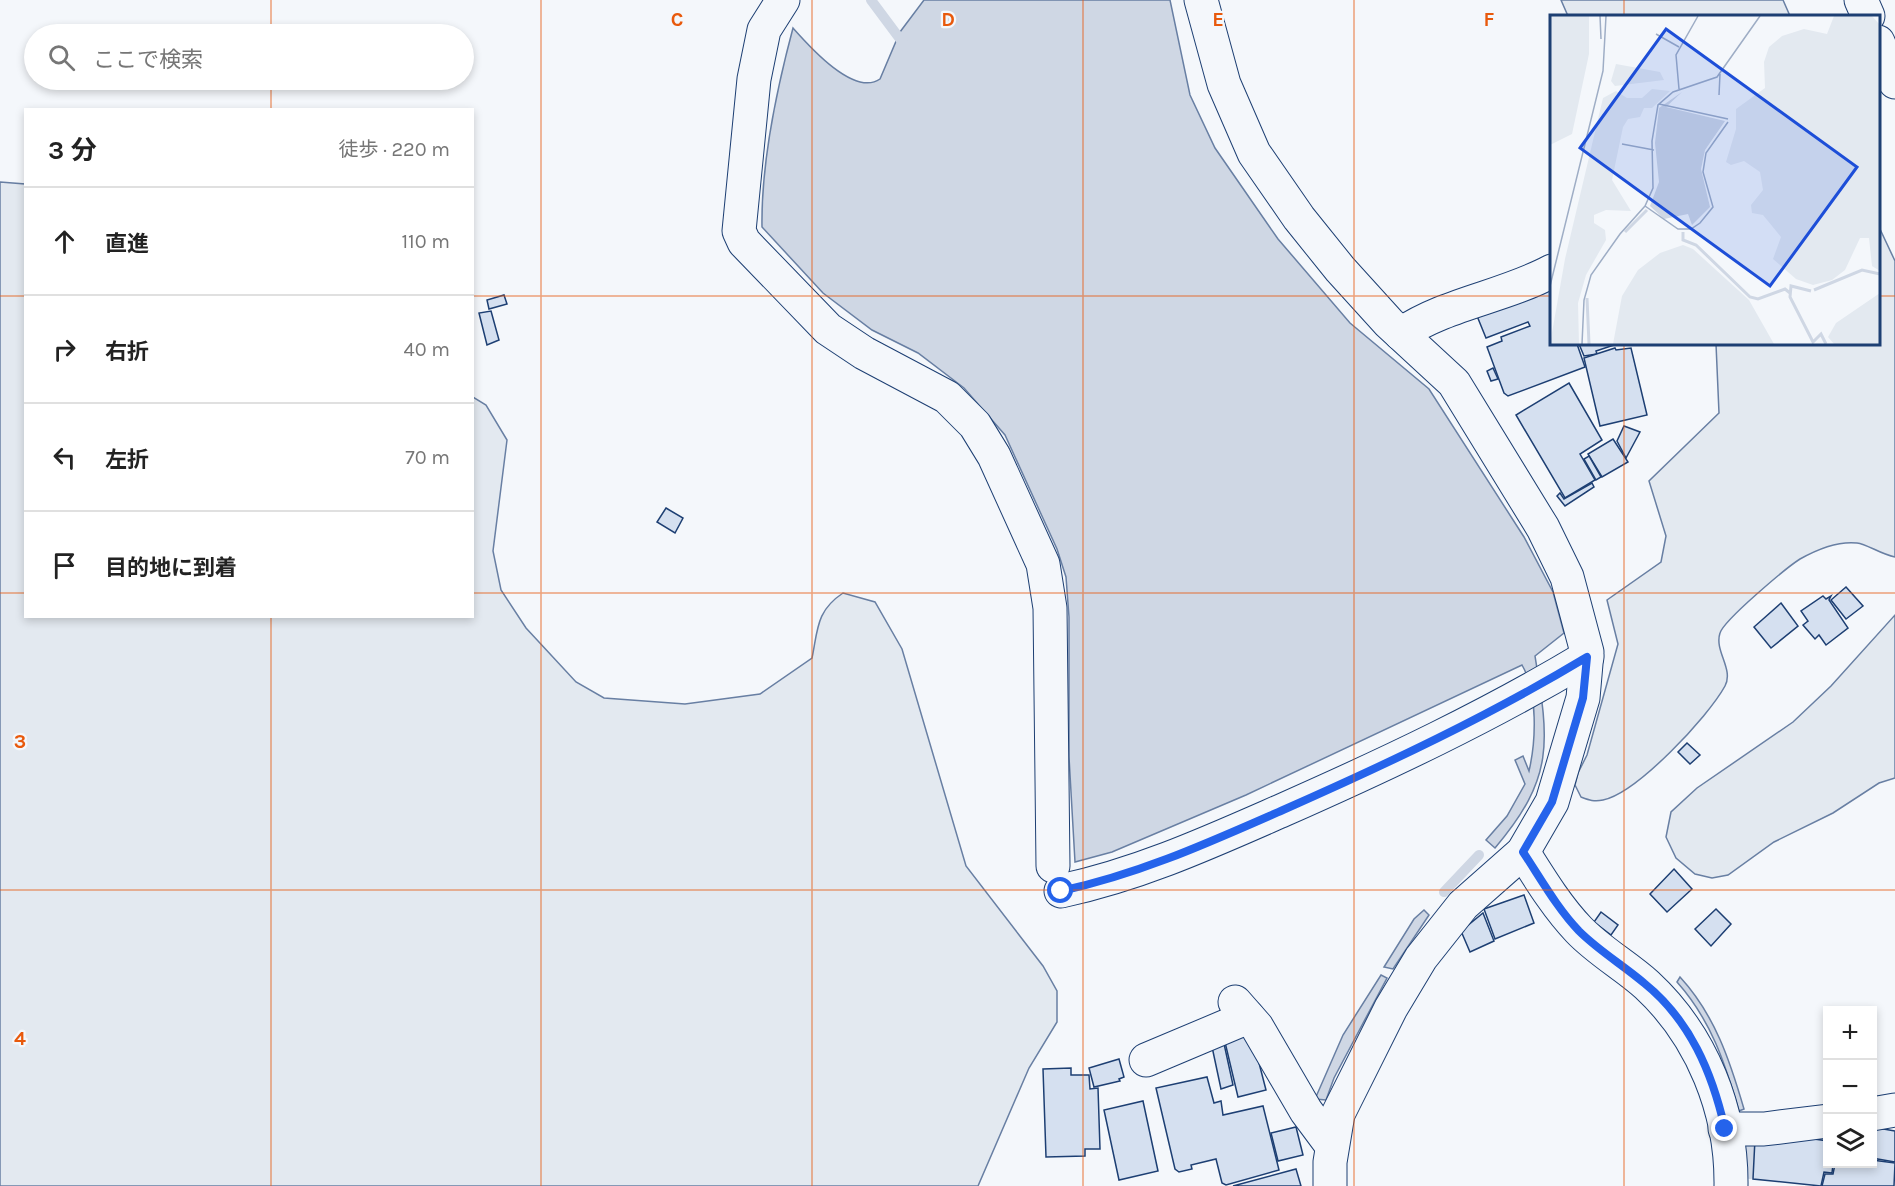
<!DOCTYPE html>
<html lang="ja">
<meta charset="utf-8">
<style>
body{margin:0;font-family:Karla,"Noto Sans JP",sans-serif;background:#f6f6f6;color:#222}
.controls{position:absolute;right:18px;bottom:18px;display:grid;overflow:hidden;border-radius:0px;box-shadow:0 3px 9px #0003}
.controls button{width:54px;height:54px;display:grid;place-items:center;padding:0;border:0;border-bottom:2px solid #e0e0e0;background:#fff;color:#222;font:30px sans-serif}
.stop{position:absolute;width:18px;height:18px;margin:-14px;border:4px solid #2563eb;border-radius:50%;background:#fff}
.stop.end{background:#2563eb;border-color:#fff;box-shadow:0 2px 6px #0008}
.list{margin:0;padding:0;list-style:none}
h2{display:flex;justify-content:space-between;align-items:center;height:78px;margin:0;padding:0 24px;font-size:26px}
h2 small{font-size:20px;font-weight:400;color:#767676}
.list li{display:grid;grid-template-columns:39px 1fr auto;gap:18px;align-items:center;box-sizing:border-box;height:108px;padding:0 24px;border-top:2px solid #e0e0e0}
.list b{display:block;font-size:22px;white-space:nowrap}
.list em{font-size:20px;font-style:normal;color:#767676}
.icon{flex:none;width:33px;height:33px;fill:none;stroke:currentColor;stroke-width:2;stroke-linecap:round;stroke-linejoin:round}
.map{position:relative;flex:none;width:1895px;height:1186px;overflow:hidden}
.search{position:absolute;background:#fff;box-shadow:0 3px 9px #0003;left:24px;top:24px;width:450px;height:66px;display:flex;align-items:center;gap:15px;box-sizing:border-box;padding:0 21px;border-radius:33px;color:#767676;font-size:22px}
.panel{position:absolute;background:#fff;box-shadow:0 3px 9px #0003;left:24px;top:108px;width:450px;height:510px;border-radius:0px}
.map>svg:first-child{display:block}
.green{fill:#e3e9f0;stroke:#687fa3;stroke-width:1.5}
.water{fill:#cfd7e4;stroke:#687fa3;stroke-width:1.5}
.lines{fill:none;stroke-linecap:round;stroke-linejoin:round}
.stream{stroke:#cfd7e4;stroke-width:10}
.building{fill:#d5e0f0;stroke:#1d3f73;stroke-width:1.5}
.minor-casing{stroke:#1d3f73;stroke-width:35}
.highway-casing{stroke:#1d3f73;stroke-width:35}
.minor{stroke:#f4f7fb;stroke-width:33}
.highway{stroke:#f4f7fb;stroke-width:33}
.route{stroke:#2563eb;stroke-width:8}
.grid{fill:none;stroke:#e8590c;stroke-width:1.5;stroke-opacity:0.55}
.inset-river{fill:none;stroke:#cfd7e4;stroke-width:3}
.inset-road{fill:none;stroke:#9eadc5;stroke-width:1.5}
.view{fill:#1d4ed8;fill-opacity:0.15;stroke:#1d4ed8;stroke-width:3}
.inset-edge{fill:none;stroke:#1d3f73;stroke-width:3}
.grid-label{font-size:20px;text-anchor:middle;font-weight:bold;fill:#e8590c;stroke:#f4f7fb;stroke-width:4.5;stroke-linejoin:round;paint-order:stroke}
</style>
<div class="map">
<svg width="1895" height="1186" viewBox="0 0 1895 1186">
<rect width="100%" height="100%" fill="#f4f7fb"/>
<g class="green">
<polygon points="1561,0 1783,0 1790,16 1568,16"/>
<path d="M0,182L25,184L26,616H472L473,397L486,405L507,440L493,551L501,590L526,628L576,682L604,698L685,704L760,694L812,658C818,629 816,611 843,593L875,602L902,649L966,866L1043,966L1057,991V1022L1029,1068L978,1186H0Z"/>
<path d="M1879,227L1895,261V557C1880,554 1867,544 1857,543C1838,541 1816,550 1800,559C1786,568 1724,620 1720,633C1714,651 1734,669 1725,686C1708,717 1637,793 1603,800C1594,802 1589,800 1581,797L1575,785L1578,773L1587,755L1618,644L1607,600L1661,562L1666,536L1649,481L1719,413L1716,344H1878Z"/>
<polygon points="1895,615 1895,778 1879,783 1833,813 1774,842 1728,875 1712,878 1695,874 1676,858 1666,837 1671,812 1697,788 1793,722 1831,686"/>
</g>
<g class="water">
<path d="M924,0H1170L1190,95L1215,148L1278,239L1350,323L1429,389L1524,537L1553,592L1564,633L1535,656C1549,742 1555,777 1495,848L1486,840L1507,816L1525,784L1515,760L1523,756L1529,771C1536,741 1538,693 1522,665L1246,795L1112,852L1075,862L1069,757V617L1066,577L1057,549L1005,435L964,388L918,353L872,330L823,293L762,227C761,166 777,88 793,28C809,46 854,97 880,79L900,32Z"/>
<polygon points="1424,910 1429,915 1393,969 1384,967 1414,919"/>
<polygon points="1381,975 1387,978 1334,1078 1326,1100 1315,1099 1343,1035"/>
<path d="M1680,977C1715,1015 1730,1061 1744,1109L1739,1111C1725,1063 1711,1020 1677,982Z"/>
</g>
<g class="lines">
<g class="stream">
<polyline points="871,0 906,47"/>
<polyline points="1444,892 1479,855"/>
<polyline points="1749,1142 1750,1174"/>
</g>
</g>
<g class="building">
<polygon points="1547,286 1552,297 1552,344 1577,344 1585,367 1508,396 1504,393 1487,347 1502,341 1501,337 1530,326 1528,322 1486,338 1475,311"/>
<polygon points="504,295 507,304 489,309 487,300"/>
<polygon points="491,311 499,340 487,345 479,313"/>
<polygon points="1579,344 1617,344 1596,351 1597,354 1584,356"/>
<polygon points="1615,348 1616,350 1631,348 1647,415 1600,426 1584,358"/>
<polygon points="1493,368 1498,379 1491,381 1487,371"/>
<polygon points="1569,383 1602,440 1580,454 1595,480 1565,498 1516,415"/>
<polygon points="1624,426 1640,432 1626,458 1617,441"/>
<polygon points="1613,439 1628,462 1602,477 1588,454"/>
<polygon points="1589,456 1601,477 1596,480 1584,459"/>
<polygon points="1592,483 1594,487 1565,506 1557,496 1560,493 1564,499"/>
<polygon points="666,508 683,518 675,533 657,522"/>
<polygon points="1846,587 1863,606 1846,619 1831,600"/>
<polygon points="1823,596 1826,599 1831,596 1829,600 1848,628 1826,645 1819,635 1815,639 1803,625 1808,621 1801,611"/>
<polygon points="1781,603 1798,626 1771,648 1754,627"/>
<polygon points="1687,743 1700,755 1690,764 1678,752"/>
<polygon points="1674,869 1692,889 1667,912 1650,894"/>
<polygon points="1524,895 1534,923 1495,939 1484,909"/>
<polygon points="1716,909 1731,924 1711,946 1695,929"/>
<polygon points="1601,912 1618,925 1611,935 1594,922"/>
<polygon points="1483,913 1494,941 1470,952 1461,931"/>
<polygon points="1251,1032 1266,1090 1238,1097 1224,1038"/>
<polygon points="1223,1039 1233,1085 1221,1089 1211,1042"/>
<polygon points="1119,1059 1124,1077 1119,1079 1120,1081 1094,1087 1089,1068"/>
<polygon points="1071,1068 1071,1075 1089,1075 1090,1089 1098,1088 1100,1149 1085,1149 1085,1156 1046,1157 1043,1069"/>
<polygon points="1207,1077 1214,1103 1221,1101 1223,1115 1263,1106 1279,1170 1226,1185 1222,1183 1216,1159 1191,1165 1192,1169 1179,1172 1175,1169 1156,1088"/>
<polygon points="1143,1101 1158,1171 1119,1180 1104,1110"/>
<polygon points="1296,1127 1303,1155 1278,1161 1271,1133"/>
<polygon points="1872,1127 1895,1131 1895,1162 1872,1158"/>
<polygon points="1786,1135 1828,1141 1828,1164 1833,1164 1832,1173 1824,1172 1821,1186 1753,1179 1755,1139"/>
<polygon points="1872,1160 1895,1163 1894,1186 1822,1186 1825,1174 1833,1174 1835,1164 1872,1164"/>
<polygon points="1296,1169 1301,1186 1233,1186"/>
</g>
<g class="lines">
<g class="minor-casing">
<g id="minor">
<polyline points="783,0 764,30 754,79 739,231 744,242 828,329 864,353 947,397 975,425 994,456 1043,564 1050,608 1053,866"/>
<polyline points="1201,0 1224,84 1254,153 1299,218 1340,269 1389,323 1454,383 1543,528 1567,577 1587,652 1583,698 1552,802 1523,852 1463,905 1421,958 1391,1008 1338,1114 1330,1162 1330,1186"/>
<path d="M1401,334C1447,303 1504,297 1552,271"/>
<path d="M1523,852C1540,879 1557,907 1579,930C1599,951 1626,966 1647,985C1702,1036 1732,1111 1731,1186"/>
<path d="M1061,891C1140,874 1210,842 1283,810C1387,764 1489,716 1587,657"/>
<polyline points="1235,1002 1257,1027 1306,1111 1332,1146"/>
<polyline points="1146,1060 1248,1017"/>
<polyline points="1872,1114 1895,1110"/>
<polyline points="1725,1129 1764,1129 1828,1121"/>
</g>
</g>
<g class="highway-casing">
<g id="highway">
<polyline points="1861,0 1868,16"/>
<polyline points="1878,42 1895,82"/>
</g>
</g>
<use href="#minor" class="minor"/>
<use href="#highway" class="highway"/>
</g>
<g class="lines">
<path class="route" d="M1061,891C1140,874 1210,842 1283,810C1387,764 1489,716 1587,657L1583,698L1552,802L1523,852C1541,879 1557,908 1579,931C1599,951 1623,965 1644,983C1690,1020 1712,1072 1725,1129"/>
</g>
<path class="grid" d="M271,0V34M541,0V1186M812,0V1186M1083,0V1186M1354,0V1186M1624,0V16M271,80V110M0,296H26M472,296H1552M1878,296H1895M1624,344V1186M0,593H26M472,593H1895M271,616V1186M0,890H1895"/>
<g transform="translate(1550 15)">
<rect width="330" height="330" fill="#f4f7fb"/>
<path d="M0,1H39V39L22,119L0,130ZM284,1H322L330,10V256L322,251L319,223H310L295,255L282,265L263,270L246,264L223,244L231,222L213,200L202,198L201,190L213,175L210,157L194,146L181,150L176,147L186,114V94L215,73L214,47L219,32L232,21L254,14L277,19ZM66,49L110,57L114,65L65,71L61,66ZM102,74L120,76L102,93H94L90,102L78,104L73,112L62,165L81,196L56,195L44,200V208L55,215L56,225L36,260L28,288L29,329H0L15,244L53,83L66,76L77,83H92ZM133,230L143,234L199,285L224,329H63L72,281L88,255L110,238ZM330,278V329H284L278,322L286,308Z" fill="#e3e9f0"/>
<path d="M132,77L116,92L175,106L155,135L151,154L160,192L142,210L138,199L114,204L100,191L109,167L105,128L109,93Z" fill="#cfd7e4"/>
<path class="inset-river" d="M75,217L97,195M133,217V225L146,230L200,282L208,284L235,274L240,278M264,275L312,255L330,259M261,276L241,271L240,282L263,327L271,319L276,329M37,283L39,329"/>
<path class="inset-road" d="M50,1L51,24M106,19L129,32M129,74L126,40L148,1M169,80L170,59M109,89L178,104M72,129L104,135M95,191L128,214H141L150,208L163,192L153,157L156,138L178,107M0,271L53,56L56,1M32,329L34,285L41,260L70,219L95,191L103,173L102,126L108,90L123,77L167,62L210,1"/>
<path class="view" d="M116,14L307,152L220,271L30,133Z"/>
<rect width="330" height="330" class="inset-edge"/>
</g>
<g class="grid-label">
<text x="677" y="26">C</text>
<text x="948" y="26">D</text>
<text x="1218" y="26">E</text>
<text x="1489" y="26">F</text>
<text x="20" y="748">3</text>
<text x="20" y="1045">4</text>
</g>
</svg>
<div class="controls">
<button>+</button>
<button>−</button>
<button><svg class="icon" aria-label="layers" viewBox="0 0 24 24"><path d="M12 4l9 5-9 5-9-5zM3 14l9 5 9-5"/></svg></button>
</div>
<div class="stop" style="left:1061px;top:891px"></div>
<div class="stop end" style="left:1725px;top:1129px"></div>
<div class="search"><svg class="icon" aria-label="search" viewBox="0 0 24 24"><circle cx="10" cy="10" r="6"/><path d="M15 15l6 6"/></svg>ここで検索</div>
<section class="panel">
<h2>3 分<small>徒歩 · 220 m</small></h2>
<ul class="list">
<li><svg class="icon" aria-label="ahead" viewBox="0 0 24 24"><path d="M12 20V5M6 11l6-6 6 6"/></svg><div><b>直進</b></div><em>110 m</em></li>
<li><svg class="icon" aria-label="right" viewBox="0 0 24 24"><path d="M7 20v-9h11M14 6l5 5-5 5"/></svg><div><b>右折</b></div><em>40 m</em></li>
<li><svg class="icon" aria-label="left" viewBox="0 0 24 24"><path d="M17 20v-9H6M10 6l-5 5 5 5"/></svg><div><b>左折</b></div><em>70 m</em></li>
<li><svg class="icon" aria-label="arrive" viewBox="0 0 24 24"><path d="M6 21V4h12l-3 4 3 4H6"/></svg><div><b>目的地に到着</b></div></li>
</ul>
</section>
</div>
